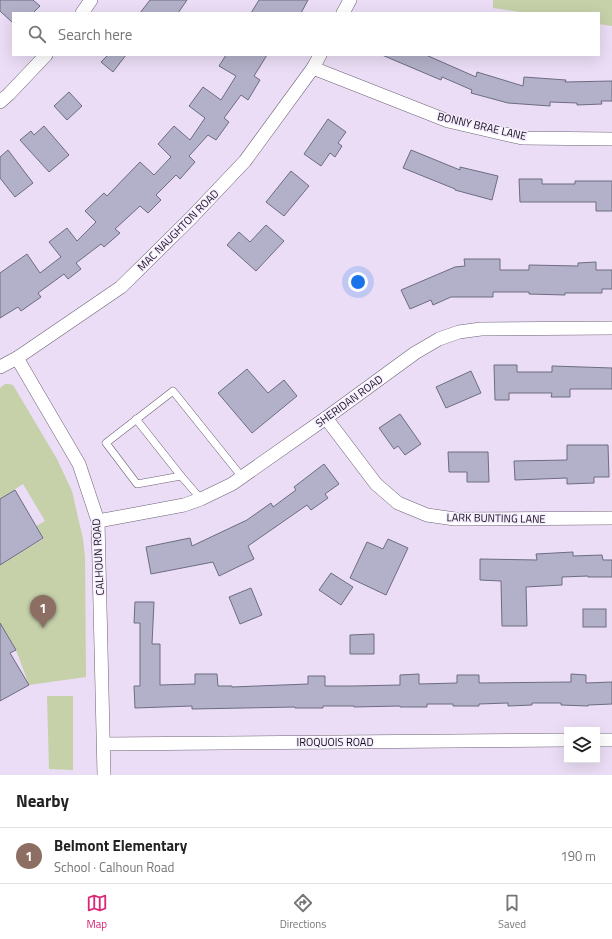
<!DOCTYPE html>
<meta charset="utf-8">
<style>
body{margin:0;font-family:"Titillium Web",sans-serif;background:#f2f2f2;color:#222}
.controls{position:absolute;right:12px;bottom:12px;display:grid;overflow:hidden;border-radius:0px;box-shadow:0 4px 16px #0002}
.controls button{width:36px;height:36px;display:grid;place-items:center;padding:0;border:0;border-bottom:1px solid #e0e0e0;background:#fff;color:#222;font:20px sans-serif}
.you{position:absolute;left:358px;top:282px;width:14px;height:14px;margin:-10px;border:3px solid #fff;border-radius:50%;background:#1a73e8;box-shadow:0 0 0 6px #1a73e833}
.badge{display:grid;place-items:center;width:26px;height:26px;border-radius:50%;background:#db2777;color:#fff;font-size:13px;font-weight:700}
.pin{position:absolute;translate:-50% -33px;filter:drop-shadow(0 1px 2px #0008)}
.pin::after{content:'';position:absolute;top:21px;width:14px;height:12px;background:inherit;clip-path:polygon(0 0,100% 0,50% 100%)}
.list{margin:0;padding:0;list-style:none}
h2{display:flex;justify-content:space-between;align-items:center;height:52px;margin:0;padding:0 16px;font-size:17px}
h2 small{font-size:13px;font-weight:400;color:#767676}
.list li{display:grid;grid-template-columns:26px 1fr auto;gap:12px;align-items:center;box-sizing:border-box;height:56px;padding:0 16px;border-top:1px solid #e0e0e0}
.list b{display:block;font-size:15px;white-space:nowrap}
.list p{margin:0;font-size:13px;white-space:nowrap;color:#767676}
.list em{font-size:13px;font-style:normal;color:#767676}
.icon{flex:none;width:22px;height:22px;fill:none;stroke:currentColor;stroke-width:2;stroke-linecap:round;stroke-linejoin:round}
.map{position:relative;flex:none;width:612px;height:775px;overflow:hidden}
.search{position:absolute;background:#fff;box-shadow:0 4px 16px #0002;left:12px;right:12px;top:12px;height:44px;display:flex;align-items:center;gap:10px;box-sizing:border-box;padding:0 14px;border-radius:0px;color:#767676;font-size:15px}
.sheet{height:108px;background:#fff}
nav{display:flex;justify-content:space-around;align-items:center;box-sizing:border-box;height:56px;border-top:1px solid #e0e0e0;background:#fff;font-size:11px;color:#767676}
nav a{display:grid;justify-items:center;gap:2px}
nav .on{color:#db2777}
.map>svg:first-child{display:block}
.green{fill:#c6d1aa}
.building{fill:#b2b1c9;stroke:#6d6c82}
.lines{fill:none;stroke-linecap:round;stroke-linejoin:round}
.service-casing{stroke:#6d6276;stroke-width:8}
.minor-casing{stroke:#6d6276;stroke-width:14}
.service{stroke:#fff;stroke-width:7}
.minor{stroke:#fff;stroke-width:13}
.labels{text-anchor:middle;stroke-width:3;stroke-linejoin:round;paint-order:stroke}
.street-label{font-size:11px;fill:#17121a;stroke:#f6ecff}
</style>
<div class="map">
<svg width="612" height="775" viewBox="0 0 612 775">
<rect width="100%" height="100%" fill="#eaddf5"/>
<g class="green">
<polygon points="493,0 612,0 612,26 599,24 599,13 527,13 493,8"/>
<polygon points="5,384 9,384 13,385 57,459 72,491 83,539 85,557 86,677 29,685 16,650 0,623 0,565 43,539 36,526 45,521 23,484 0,499 0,388"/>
<polygon points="47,696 73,696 73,770 49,769"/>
</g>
<g class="building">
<polygon points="0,0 33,0 40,6 33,13 13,13 13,23 0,11"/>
<polygon points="150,0 187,0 178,13 140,13"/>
<polygon points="259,0 308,0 301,13 251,13"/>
<polygon points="108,55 126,55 113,72 101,62"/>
<polygon points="226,55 267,55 254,76 260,80 248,100 241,95 224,118 229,122 216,140 208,135 189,156 195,162 180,179 176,175 156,195 161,200 148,213 140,206 115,229 120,233 104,247 101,244 76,263 81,269 68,279 64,274 38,293 41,297 21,311 18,307 0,318 0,273 27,254 40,273 61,257 49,242 67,228 77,241 96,222 85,211 104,193 107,196 140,162 154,175 171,157 158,144 174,126 190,140 205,118 189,106 203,87 221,100 236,76 219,66"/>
<polygon points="382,55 426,55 476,77 477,72 523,86 524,77 566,80 565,82 612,81 612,101 601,101 602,104 577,105 577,103 550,102 550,106 508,103 471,93 472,90 442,77 441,80"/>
<polygon points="69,92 82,106 67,120 54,106"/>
<polygon points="328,119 346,132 338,143 342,146 335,157 330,153 321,166 304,154"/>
<polygon points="44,126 69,155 49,172 20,140 31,131 34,135"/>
<polygon points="8,150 33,183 15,197 0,178 0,157"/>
<polygon points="411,150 460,170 460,167 498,176 492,200 455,190 455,189 403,168"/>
<polygon points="291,171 309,186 284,216 266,202"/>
<polygon points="519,179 542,179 542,184 575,184 575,181 612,181 612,211 596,211 596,202 520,202"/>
<polygon points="266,225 284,241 256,271 227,245 239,232 250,242"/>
<polygon points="464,259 500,259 500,270 529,270 529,265 578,266 578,263 596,262 596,270 612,270 612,289 602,289 602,293 565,293 565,295 529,294 529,292 493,292 493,297 451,297 433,305 431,300 410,309 401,290 455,267 465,266"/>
<polygon points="494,365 517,365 517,372 552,372 552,366 612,368 612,389 570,389 570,397 551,397 552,393 509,393 509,400 495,400"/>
<polygon points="247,369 268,393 284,380 297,396 252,433 218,393"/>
<polygon points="471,371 481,393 446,408 436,387"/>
<polygon points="400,414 421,444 405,455 398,446 394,449 379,428"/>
<polygon points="567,445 608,445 609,477 594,477 594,483 567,484 567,478 515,480 514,461 567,460"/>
<polygon points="448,452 488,452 489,482 467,482 467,472 449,472"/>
<polygon points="324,464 339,484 325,494 328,498 311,510 307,505 248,546 254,559 219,576 213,562 151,574 146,547 190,538 192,546 247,520 271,503 273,507 296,490 294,487"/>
<polygon points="15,490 43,538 0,565 0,499"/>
<polygon points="388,539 408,548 386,595 350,578 367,542 383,549"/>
<polygon points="573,552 573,556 602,555 603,560 612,560 612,577 588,577 588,576 562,577 562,585 526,587 527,626 502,626 501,581 480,580 480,559 537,560 536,554"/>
<polygon points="331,573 353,587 341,605 319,590"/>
<polygon points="251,588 262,615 240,624 229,597"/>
<polygon points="135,602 154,602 152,644 160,644 160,685 195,684 195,674 217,674 218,686 232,686 232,687 308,684 308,676 325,676 325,686 353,686 400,685 400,675 419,674 419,684 457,683 457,675 479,675 479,683 571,682 571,674 586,675 586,683 612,682 612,704 588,705 588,706 561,705 561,703 532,703 532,705 508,706 508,703 479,704 479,706 453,706 453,704 427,704 427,707 400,707 400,706 354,707 354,706 323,706 323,708 295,708 295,707 192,709 192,706 135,708 134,686 140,686 140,623 134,623"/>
<rect x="583" y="609" width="23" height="18"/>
<polygon points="0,623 16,650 10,653 29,685 0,701"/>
<polygon points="374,634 374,654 350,654 350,635"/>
</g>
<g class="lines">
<g class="service-casing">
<g id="service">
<polyline points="136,419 181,476 201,499"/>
<polyline points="181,476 137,484 106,443 173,391 242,477"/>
</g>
</g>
<g class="minor-casing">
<g id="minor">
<polyline points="82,13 91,0"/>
<polyline points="343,13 350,0"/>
<polyline points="313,68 448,121 522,138 612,139"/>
<polyline points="0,102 9,94 46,55"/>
<polyline points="17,358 79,464 98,521 104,775"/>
<polyline points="0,367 17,358 121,287 191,218 245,161 313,68 320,55"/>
<polyline points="326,418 376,484 398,503 427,515 455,519 612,518"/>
<polyline points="98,521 184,505 201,499 232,484 326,418 415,353 439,339 459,332 481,329 612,328"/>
<polyline points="597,740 612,740"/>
<polyline points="104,744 567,740"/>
</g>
</g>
<use href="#service" class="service"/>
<use href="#minor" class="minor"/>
</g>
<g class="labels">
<g class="street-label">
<text transform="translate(482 126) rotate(13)" y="4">BONNY BRAE LANE</text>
<text transform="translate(178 230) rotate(-45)" y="4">MAC NAUGHTON ROAD</text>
<text transform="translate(349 401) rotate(-36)" y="4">SHERIDAN ROAD</text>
<text transform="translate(496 518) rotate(1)" y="4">LARK BUNTING LANE</text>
<text transform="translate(98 557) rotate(-93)" y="4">CALHOUN ROAD</text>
<text x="335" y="746">IROQUOIS ROAD</text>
</g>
</g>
</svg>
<div class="controls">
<button><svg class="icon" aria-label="layers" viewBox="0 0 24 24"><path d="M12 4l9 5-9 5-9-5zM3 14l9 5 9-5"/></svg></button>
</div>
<div class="you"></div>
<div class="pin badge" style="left:43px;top:628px;background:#8d6e63">1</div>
<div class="search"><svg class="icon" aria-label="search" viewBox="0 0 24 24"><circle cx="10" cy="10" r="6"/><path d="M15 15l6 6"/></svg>Search here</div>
</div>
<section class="sheet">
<h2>Nearby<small></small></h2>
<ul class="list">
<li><span class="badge" style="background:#8d6e63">1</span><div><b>Belmont Elementary</b><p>School · Calhoun Road</p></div><em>190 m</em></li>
</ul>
</section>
<nav>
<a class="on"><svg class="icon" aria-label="map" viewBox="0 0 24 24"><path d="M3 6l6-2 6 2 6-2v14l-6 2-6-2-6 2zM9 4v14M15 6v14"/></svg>Map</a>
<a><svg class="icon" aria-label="directions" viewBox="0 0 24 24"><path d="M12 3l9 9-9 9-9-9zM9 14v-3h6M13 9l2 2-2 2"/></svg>Directions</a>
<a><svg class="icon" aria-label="saved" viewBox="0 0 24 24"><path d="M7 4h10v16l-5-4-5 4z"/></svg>Saved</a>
</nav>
